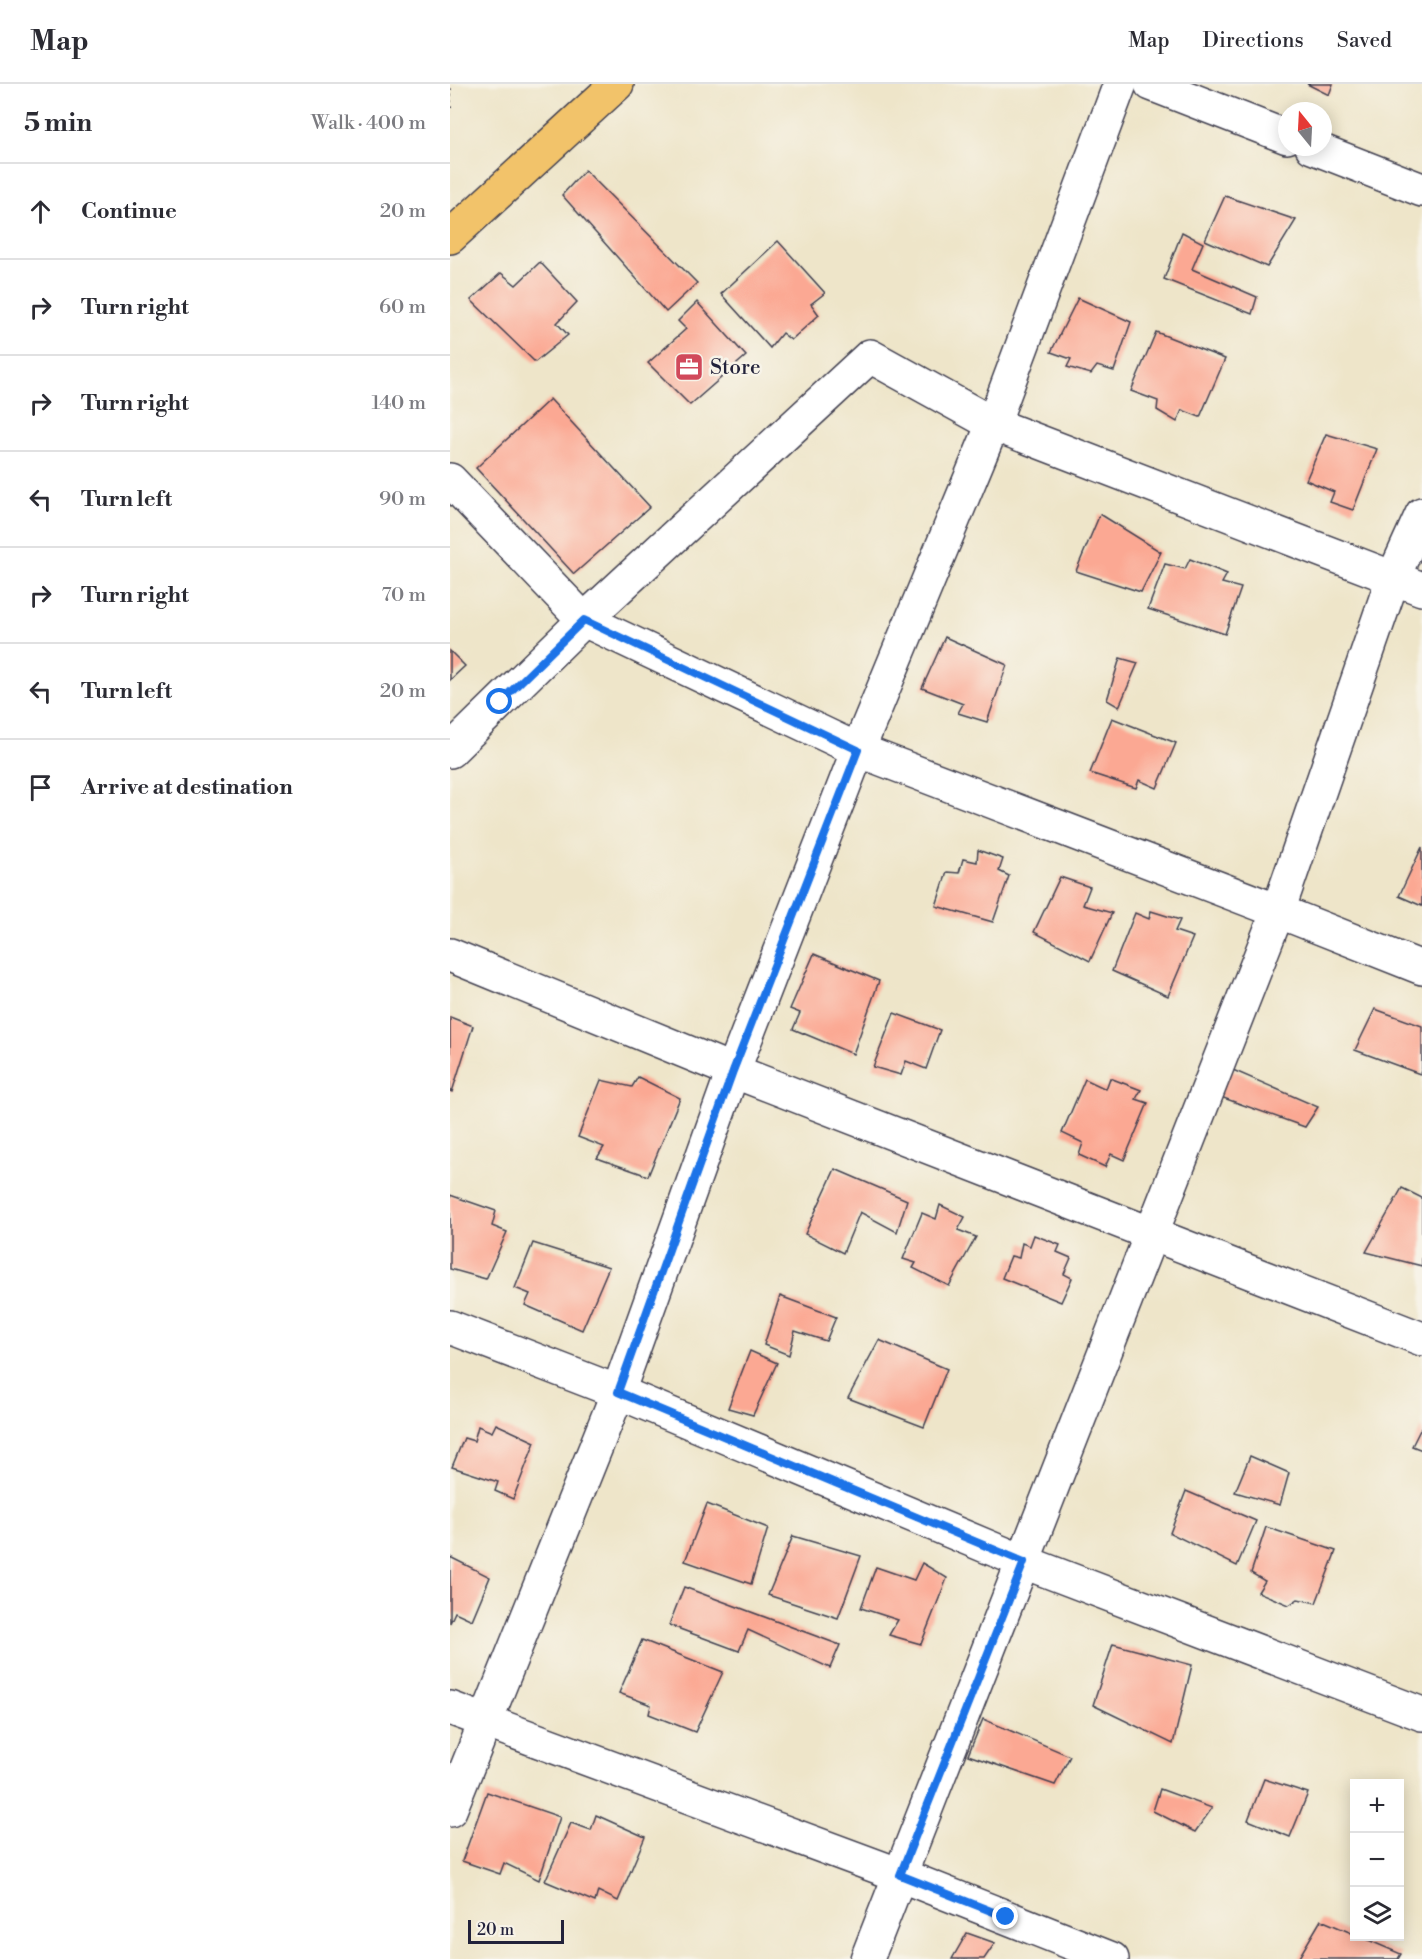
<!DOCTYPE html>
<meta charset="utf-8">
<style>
body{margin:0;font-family:"Libre Bodoni",serif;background:#f7f7f7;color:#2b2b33}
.controls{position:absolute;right:18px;bottom:18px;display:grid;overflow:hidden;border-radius:0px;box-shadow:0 3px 15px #0003}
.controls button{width:54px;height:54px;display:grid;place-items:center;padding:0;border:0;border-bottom:2px solid #e1e1e2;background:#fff;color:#2b2b33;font:30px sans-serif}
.compass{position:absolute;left:828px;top:18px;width:54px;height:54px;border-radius:50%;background:#fff;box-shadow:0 3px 15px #0003;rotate:342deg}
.scale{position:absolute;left:18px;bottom:15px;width:96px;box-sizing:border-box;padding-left:6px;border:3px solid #22223b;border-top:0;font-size:16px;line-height:21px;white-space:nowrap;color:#22223b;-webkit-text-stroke:4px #f7f3e8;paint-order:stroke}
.stop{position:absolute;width:18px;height:18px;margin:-14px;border:4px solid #1a73e8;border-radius:50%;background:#fff}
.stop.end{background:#1a73e8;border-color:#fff;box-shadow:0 2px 6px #0008}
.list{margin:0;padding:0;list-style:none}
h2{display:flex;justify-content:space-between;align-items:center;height:78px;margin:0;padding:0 24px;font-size:26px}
h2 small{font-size:20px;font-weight:400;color:#7c7c81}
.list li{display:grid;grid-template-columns:39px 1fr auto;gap:18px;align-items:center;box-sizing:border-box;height:96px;padding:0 24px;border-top:2px solid #e1e1e2}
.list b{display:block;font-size:22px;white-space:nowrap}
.list em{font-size:20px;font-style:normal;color:#7c7c81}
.icon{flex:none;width:33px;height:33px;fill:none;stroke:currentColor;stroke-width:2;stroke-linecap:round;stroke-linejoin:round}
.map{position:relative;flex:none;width:972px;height:1875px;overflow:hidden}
header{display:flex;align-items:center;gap:36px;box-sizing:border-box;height:84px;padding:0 30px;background:#fff;border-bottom:2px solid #e1e1e2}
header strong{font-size:28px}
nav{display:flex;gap:33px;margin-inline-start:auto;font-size:21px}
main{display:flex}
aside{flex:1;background:#fff}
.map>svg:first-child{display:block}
.building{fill:#fba893}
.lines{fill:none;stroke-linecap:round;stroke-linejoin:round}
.minor-casing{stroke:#413f50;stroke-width:36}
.major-casing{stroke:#413f50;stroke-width:36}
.path{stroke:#413f50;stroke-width:4;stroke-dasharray:1.5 4.5;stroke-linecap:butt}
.minor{stroke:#fff;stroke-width:33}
.major{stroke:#f2c36a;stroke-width:33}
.route{stroke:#1a73e8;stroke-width:8}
.labels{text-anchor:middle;stroke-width:5;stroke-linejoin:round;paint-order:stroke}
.poi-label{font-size:21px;fill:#22223b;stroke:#f7f3e8;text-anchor:start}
</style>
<header>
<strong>Map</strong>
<nav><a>Map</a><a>Directions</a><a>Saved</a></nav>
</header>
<main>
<aside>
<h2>5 min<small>Walk · 400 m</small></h2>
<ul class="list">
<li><svg class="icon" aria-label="ahead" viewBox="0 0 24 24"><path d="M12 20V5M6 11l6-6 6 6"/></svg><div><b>Continue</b></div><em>20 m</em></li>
<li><svg class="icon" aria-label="right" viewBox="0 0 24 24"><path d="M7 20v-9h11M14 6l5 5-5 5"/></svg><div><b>Turn right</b></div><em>60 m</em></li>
<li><svg class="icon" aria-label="right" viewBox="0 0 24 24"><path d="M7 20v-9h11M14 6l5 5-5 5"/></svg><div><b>Turn right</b></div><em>140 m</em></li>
<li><svg class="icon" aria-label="left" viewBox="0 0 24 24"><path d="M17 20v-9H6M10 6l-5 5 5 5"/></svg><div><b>Turn left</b></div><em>90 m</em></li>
<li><svg class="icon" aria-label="right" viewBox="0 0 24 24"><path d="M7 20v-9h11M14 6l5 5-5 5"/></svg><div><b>Turn right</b></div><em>70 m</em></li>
<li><svg class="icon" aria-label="left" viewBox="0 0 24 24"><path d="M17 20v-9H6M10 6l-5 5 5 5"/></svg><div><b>Turn left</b></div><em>20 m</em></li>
<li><svg class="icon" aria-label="arrive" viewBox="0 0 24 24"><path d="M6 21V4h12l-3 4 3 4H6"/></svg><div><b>Arrive at destination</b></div></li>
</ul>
</aside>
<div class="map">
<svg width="972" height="1875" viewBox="0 0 972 1875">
<rect width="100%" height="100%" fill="#f7f3e8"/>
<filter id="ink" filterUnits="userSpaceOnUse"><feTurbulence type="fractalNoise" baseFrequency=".0167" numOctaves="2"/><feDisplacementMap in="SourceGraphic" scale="12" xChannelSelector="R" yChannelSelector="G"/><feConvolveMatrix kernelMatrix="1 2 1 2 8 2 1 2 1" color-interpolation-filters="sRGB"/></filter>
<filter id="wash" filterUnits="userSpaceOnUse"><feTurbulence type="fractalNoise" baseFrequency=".008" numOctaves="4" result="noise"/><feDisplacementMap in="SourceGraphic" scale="24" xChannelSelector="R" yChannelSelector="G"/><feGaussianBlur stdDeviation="1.35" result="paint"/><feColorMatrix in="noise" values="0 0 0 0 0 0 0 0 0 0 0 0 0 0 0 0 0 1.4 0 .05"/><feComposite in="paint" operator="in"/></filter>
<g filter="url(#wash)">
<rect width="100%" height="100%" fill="#eee5c9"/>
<g id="blocks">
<g class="building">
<polygon points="857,0 883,0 879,11"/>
<polygon points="135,86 247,199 216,228 112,111"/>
<polygon points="775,112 846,136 817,183 755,156"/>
<polygon points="732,148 753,159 742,185 807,213 802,230 714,195"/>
<polygon points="328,157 375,209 361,220 369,231 341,256 332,249 320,264 271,210"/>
<polygon points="90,178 127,218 107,239 118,251 85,278 21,216 51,189 66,201"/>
<polygon points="628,214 681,238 664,287 647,282 641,290 617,283 621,275 601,268"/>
<polygon points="247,218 296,272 240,321 198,279 236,245 228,237"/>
<polygon points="706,248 775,275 750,333 732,326 727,338 707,326 708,317 681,307"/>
<polygon points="100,315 200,423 124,490 26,384"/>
<polygon points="876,350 927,365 903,426 880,418 884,408 856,396"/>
<polygon points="650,430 711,468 691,508 626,487"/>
<polygon points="740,475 777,490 772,499 791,504 775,550 698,525 715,480 735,485"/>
<polygon points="495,553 557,581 537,638 508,629 513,620 472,604"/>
<polygon points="0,567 15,582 0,596"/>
<polygon points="670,574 688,579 669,623 657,616"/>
<polygon points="662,634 726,659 707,704 689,696 686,704 640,689"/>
<polygon points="972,763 972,822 949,812"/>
<polygon points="528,766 553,775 549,787 559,792 543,838 486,822 497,788 509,789 513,775 527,778"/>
<polygon points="610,793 640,803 633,821 662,829 640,877 584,848"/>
<polygon points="701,827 730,836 725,847 743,853 718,912 662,887 685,829 699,835"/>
<polygon points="364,870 429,897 403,970 343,945 350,929 340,925"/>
<polygon points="925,925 972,942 972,984 970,990 905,966"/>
<polygon points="444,929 490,946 476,985 456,977 451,991 423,983"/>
<polygon points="0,933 23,942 2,1008 0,1007"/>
<polygon points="776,983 868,1023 855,1043 768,1012"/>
<polygon points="188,993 230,1014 198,1092 147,1074 154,1063 128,1053 151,996 182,1003"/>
<polygon points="660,994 691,1006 686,1015 698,1019 674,1076 661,1070 655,1083 629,1071 633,1059 612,1049 635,995 656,1005"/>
<polygon points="385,1085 457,1116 447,1148 410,1128 393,1169 355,1150"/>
<polygon points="952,1104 972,1114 972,1182 916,1168"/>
<polygon points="0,1111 46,1127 42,1142 57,1148 36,1195 0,1185"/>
<polygon points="490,1121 515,1133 508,1146 526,1153 499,1202 463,1184 466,1179 453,1175 472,1129 486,1135"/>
<polygon points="584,1151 610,1161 607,1168 621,1174 614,1190 622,1194 611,1218 552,1194 561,1172 569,1174 572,1159 580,1162"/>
<polygon points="83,1159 159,1183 132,1246 75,1221 80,1210 65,1204"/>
<polygon points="330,1212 386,1233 376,1257 345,1247 339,1271 314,1261"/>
<polygon points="429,1256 497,1285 474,1343 398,1314"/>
<polygon points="300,1267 327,1279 303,1331 278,1324"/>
<polygon points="46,1340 85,1358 63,1415 45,1407 48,1398 2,1383 14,1354 24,1357 28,1342 42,1348"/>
<polygon points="972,1342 972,1366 962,1362"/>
<polygon points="800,1372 839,1389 830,1421 785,1408"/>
<polygon points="736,1407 806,1437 787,1482 720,1449"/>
<polygon points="257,1420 318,1444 301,1500 235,1477"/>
<polygon points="816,1443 886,1467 866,1519 848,1515 839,1521 808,1508 815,1497 801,1489"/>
<polygon points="343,1452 411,1472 388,1534 318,1511"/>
<polygon points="0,1473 40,1493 22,1536 5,1528 0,1539"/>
<polygon points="472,1479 497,1494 471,1560 439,1551 448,1536 411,1524 426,1483 464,1496"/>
<polygon points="234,1503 390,1561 380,1584 298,1546 289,1567 219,1541"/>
<polygon points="192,1556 273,1588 245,1648 199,1630 201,1621 169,1609"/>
<polygon points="663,1560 742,1581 723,1660 643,1621"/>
<polygon points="533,1635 620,1672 605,1701 518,1671"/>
<polygon points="814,1695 858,1709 840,1753 798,1736"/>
<polygon points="710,1705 762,1724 745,1748 703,1727"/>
<polygon points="37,1708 110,1733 89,1796 54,1779 50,1790 12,1777"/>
<polygon points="146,1731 195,1753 168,1817 148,1807 145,1818 95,1797 121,1739 141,1746"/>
<polygon points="871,1836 904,1850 904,1852 909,1852 951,1870 948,1875 848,1875"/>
<polygon points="517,1849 545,1859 534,1875 502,1875"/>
</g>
</g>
</g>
<g filter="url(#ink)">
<use href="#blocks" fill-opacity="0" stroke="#413f50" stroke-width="1.5"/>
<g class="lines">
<g class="minor-casing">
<g id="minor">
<polyline points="701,0 837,53"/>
<polyline points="862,63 972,106"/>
<polyline points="0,396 134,536 408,666 828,827 972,884"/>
<polyline points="0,667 134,536 420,272 543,340 972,505"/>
<polyline points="0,871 283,987 972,1255"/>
<polyline points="0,1243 168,1308 574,1478 972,1630"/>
<polyline points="0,1624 450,1791 662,1875"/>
<polyline points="0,1726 168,1308 283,987 408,666 543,340 670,0"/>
<polyline points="417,1875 828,827 943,494 972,430"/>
</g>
</g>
<g class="major-casing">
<polyline id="major" points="0,153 167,0"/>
</g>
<polyline class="path" points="0,24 0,0"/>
<use href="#minor" class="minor"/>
<use href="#major" class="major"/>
</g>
</g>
<g class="lines" filter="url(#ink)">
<polyline class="route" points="50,618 134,536 408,666 283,987 168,1308 574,1478 450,1791 556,1833"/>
</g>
<defs>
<g id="office-square" transform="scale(1.5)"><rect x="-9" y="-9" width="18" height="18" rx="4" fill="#d1495b" stroke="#f7f3e8"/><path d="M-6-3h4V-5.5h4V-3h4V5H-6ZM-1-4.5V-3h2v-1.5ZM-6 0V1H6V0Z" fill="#fff"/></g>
</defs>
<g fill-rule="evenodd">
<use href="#office-square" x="239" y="283"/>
</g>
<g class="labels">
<g class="poi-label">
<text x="260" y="290">Store</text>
</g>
</g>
</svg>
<div class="controls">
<button>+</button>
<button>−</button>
<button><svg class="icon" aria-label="layers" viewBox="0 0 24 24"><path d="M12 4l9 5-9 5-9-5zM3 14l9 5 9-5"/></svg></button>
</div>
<svg class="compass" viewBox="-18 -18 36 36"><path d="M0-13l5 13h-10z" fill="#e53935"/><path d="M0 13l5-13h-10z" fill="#7c7c81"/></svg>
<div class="scale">20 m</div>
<div class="stop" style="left:50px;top:618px"></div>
<div class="stop end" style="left:556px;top:1833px"></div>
</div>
</main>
